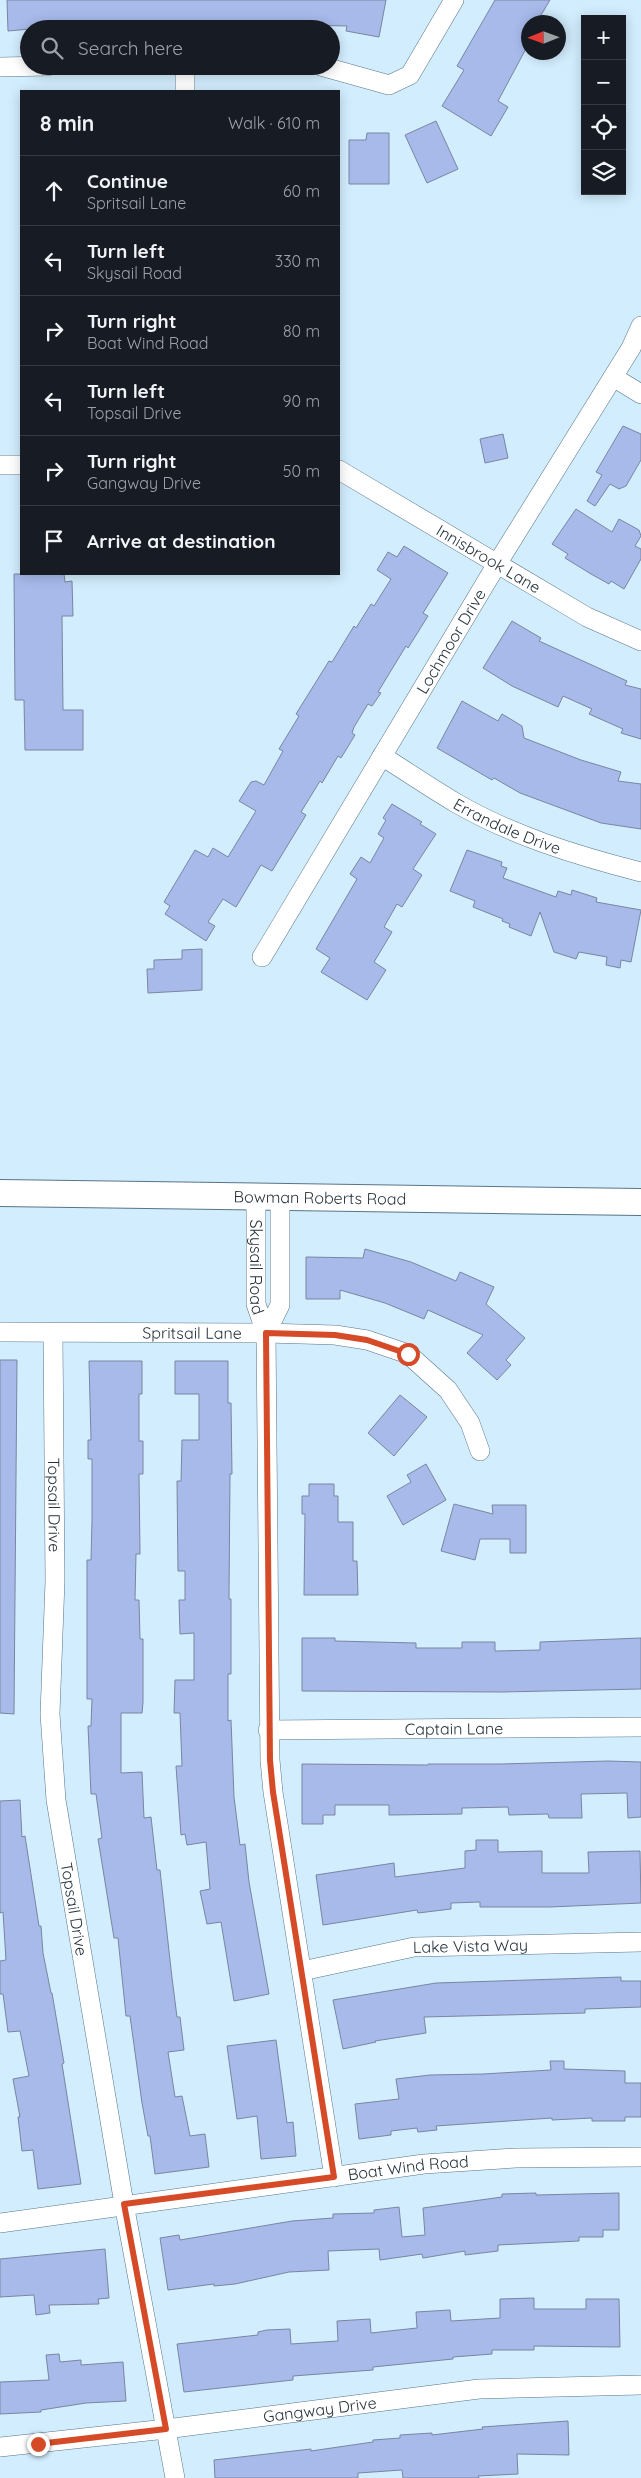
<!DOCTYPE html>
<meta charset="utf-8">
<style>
body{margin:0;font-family:Quicksand,sans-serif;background:#242831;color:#f1f3f6}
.controls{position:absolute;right:15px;top:15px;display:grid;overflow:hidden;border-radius:0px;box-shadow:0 2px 12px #0003}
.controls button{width:45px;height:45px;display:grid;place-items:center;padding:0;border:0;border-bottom:1px solid #363941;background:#171b24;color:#f1f3f6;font:25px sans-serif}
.compass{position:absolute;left:521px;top:15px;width:45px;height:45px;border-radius:50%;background:#171b24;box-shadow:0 2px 12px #0003;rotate:269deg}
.stop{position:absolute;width:15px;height:15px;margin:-11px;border:4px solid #d54b28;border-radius:50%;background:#fff}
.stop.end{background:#d54b28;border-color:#fff;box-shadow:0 1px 5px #0008}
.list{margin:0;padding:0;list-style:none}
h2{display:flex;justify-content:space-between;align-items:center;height:65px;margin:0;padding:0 20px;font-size:21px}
h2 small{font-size:16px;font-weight:400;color:#9ea1a6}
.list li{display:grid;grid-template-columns:32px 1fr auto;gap:15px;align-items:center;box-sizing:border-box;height:70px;padding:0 20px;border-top:1px solid #363941}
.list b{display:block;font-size:19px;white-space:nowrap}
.list p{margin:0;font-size:16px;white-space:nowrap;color:#9ea1a6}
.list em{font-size:16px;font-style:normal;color:#9ea1a6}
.icon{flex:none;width:28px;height:28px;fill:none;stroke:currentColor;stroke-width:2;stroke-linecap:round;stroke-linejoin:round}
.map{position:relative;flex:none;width:641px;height:2478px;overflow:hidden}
.search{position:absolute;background:#171b24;box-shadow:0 2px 12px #0003;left:20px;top:20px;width:320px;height:55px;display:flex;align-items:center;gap:12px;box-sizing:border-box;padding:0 18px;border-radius:28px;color:#9ea1a6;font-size:19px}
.panel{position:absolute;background:#171b24;box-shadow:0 2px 12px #0003;left:20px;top:90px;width:320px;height:485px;border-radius:0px}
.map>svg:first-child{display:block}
.building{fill:#a7baea;stroke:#7a85a1}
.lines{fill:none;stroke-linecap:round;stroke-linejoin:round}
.street-casing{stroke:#577587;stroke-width:20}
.secondary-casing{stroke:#577587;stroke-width:28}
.street{stroke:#fff;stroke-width:19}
.secondary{stroke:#fff;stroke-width:26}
.route{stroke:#d54b28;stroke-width:6}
.labels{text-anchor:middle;stroke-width:4;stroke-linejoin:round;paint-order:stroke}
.street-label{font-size:16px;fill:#27333c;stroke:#f0f7fb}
</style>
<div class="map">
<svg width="641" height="2478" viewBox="0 0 641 2478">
<rect width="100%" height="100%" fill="#d2edfe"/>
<g class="building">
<polygon points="7,0 386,0 379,37 346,31 347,26 299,25 217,25 171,26 171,28 42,28 8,31"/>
<polygon points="495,0 550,0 537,22 528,22 528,45 498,101 508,107 491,136 442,106 464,70 457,66"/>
<polygon points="436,121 458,169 427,183 405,135"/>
<polygon points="367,133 389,133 389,184 349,184 349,140 366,140"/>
<polygon points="623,426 641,434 641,460 626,486 619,489 610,484 595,506 587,501 602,475 596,472"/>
<polygon points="503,434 508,458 485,463 480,439"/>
<polygon points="576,509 612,532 619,519 639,530 641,536 635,546 641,549 641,559 624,589 611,581 609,584 591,574 565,558 568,554 552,544"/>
<polygon points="404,546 448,573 423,613 428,616 408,648 406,646 378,692 381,693 372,706 368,704 354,727 352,733 355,735 341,758 338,756 322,783 320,781 301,812 306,815 272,871 261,865 236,907 223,899 208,922 215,926 206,941 165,914 170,906 164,902 195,850 208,857 213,848 228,857 256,811 239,801 251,782 256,781 264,785 283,751 279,749 299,716 296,714 329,661 332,662 354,626 356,628 371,604 374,606 391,579 377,570 388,552 397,557"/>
<polygon points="14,574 64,574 65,582 72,581 73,616 62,616 63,710 83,710 83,750 25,750 24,700 15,700"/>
<polygon points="512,621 541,638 539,641 627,681 625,685 641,689 641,739 621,733 623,729 589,714 592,709 563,696 558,707 512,686 483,668"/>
<polygon points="462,701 498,721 502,714 522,726 524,738 581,760 621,772 618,781 641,784 641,829 601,823 520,793 494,778 492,780 437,748"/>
<polygon points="392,804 422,822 420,824 436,834 413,869 422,875 402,907 397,904 384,927 392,932 374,962 386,970 367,1000 321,972 330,958 316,949 357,879 350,874 361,857 370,863 384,838 378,834 386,820 383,818"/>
<polygon points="467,850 502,862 501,866 507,868 503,878 556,897 558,891 571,895 572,890 597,898 596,902 641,910 631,962 621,960 620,968 606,965 607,957 579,952 576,959 554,952 540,912 531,936 509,927 510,924 502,921 503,919 473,907 475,901 450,891"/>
<polygon points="202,949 202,990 148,993 147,969 154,969 154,960 182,959 182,950"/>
<polygon points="365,1249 411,1262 456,1281 460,1272 494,1287 486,1304 525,1338 506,1360 511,1365 497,1380 467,1353 483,1335 428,1310 424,1319 385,1303 340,1290 340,1299 306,1299 306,1257 363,1258"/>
<polygon points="0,1360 17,1360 14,1714 0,1713"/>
<polygon points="89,1361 142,1361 142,1394 139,1394 139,1441 143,1441 143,1474 139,1474 140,1554 136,1554 135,1600 139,1600 140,1639 143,1639 143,1702 142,1713 121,1713 121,1773 142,1772 144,1818 151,1817 157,1870 160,1870 172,1978 177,2017 180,2017 184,2050 168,2052 175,2097 182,2096 190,2136 205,2134 209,2167 155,2174 150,2136 148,2136 142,2103 130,2016 126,2016 118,1938 114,1938 101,1857 98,1839 102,1838 96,1794 91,1794 88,1726 91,1726 92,1699 87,1699 87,1560 91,1560 92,1520 92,1459 88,1459 88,1440 91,1440"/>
<polygon points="175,1361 228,1361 228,1403 231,1403 232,1474 230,1474 229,1599 231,1599 231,1674 228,1674 228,1721 231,1720 234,1797 240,1845 245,1844 249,1882 269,1994 234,2001 221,1922 207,1924 200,1891 210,1889 206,1842 187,1845 185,1834 181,1835 176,1766 182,1766 180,1713 174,1713 175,1680 194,1680 194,1633 180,1634 179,1600 185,1600 185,1571 178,1571 177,1481 181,1481 182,1440 199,1440 199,1394 175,1394"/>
<polygon points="400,1395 427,1417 394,1456 368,1433"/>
<polygon points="426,1464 446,1500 403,1525 387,1496 411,1482 407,1475"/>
<polygon points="309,1484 334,1484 334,1496 338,1496 338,1522 353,1522 353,1561 357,1561 358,1595 304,1595 305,1514 302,1514 302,1496 309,1496"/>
<polygon points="454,1504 493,1514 492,1505 526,1505 526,1553 510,1553 510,1539 480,1539 475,1560 441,1551"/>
<polygon points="302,1638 335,1638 335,1641 416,1643 416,1648 462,1648 462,1642 495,1642 495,1651 540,1650 540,1642 641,1638 641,1689 502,1692 302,1691"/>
<polygon points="608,1761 641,1762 641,1817 628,1818 627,1793 581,1794 582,1818 549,1818 548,1814 509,1815 508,1807 462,1808 462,1814 389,1815 389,1805 335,1805 335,1815 323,1815 323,1824 302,1824 302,1764 428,1765 428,1764 501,1764"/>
<polygon points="20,1800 22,1837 25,1836 39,1926 41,1926 43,1953 51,1993 52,1993 64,2063 62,2064 81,2184 38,2189 33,2150 22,2151 18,2117 20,2117 13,2079 29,2076 20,2031 8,2032 3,1994 0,1994 0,1961 6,1960 3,1912 0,1913 0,1801"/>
<polygon points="476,1840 498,1840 498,1852 542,1851 542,1873 589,1873 588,1852 640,1851 641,1903 550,1907 480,1907 480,1902 451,1903 451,1909 418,1913 417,1910 323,1925 316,1875 394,1863 395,1877 465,1868 465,1851 476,1850"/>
<polygon points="621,1977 621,1981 641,1981 641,2007 585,2009 585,2013 424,2017 426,2033 375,2041 376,2042 343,2049 333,2000 436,1983"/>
<polygon points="276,2040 287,2123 293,2122 296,2156 261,2159 257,2116 237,2119 227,2046"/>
<polygon points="550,2061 564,2061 564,2069 625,2071 625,2083 641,2083 641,2117 625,2117 625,2121 592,2121 592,2118 552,2120 552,2118 436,2126 437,2130 418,2132 417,2128 391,2131 391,2135 359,2139 355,2104 399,2099 396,2079 430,2075 483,2074 551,2070"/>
<polygon points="536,2193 536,2195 619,2193 619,2230 603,2230 603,2237 579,2237 579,2241 498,2245 498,2251 465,2255 465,2251 423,2258 422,2254 380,2260 379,2249 328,2251 329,2270 289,2272 235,2284 214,2286 214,2284 168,2290 160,2238 179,2235 180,2240 292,2221 333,2218 333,2214 374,2213 374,2210 399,2207 402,2237 425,2235 423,2208 502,2197 502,2194"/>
<polygon points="105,2249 109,2298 98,2299 99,2304 49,2305 50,2313 36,2315 34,2295 0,2297 0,2259"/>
<polygon points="534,2298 534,2309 586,2309 586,2299 619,2299 620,2347 534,2346 534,2350 492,2350 492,2354 453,2357 453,2359 373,2367 373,2370 293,2376 293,2380 184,2392 177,2344 258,2335 258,2332 267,2330 290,2329 291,2344 338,2341 337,2321 370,2319 371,2333 417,2328 416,2312 450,2310 451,2321 500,2318 500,2299"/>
<polygon points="59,2354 60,2362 81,2360 81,2365 123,2362 126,2401 86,2403 41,2410 41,2412 0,2414 0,2382 49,2380 46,2355"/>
<polygon points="568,2421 569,2455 517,2454 518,2474 478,2476 479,2478 403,2478 402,2470 358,2473 358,2478 215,2478 214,2460 311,2449 311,2451 373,2442 373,2440 400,2438 400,2435 432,2433 432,2435 483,2429 482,2427"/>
</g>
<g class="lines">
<g class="street-casing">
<g id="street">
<polyline points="185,66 185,91"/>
<polyline points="321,66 389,85 410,75 454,0"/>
<polyline points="0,67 48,66"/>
<polyline points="613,377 641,394"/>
<polyline points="0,465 21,465"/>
<path id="s1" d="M339,470L587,617L641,641"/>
<path id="s2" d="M382,756C407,772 431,788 456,803C513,836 578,856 641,872"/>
<path id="s3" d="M262,957L497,564L631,348L641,326"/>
<path id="s4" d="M256,1198V1304L266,1333L280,1305V1198"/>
<path id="s5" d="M0,1332L266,1333L335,1335L367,1340L408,1354L448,1390L470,1423L480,1451"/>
<path id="s6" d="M53,1333L55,1581L50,1714L56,1800L124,2204L175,2478"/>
<polyline points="266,1333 270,1760 273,1792 334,2177"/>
<path id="s7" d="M268,1730L641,1727"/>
<path id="s8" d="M302,1971L414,1947L641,1942"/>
<path id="s9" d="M0,2223L424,2164L516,2158L641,2157"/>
<path id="s10" d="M0,2447L166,2429L479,2389L641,2385"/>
</g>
</g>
<g class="secondary-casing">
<g id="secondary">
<path id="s11" d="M0,1193L641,1202"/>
</g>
</g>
<use href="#street" class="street"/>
<use href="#secondary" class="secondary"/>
</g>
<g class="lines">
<polyline class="route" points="38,2444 166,2429 124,2204 334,2177 273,1792 270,1760 266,1333 335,1335 367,1340 408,1354"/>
</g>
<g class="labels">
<g class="street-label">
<text dy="6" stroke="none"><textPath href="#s1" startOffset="174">Innisbrook Lane</textPath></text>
<text dy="6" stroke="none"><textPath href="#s3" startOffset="368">Lochmoor Drive</textPath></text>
<text dy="6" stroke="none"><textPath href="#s2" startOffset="144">Errandale Drive</textPath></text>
<text dy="6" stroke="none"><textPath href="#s11" startOffset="320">Bowman Roberts Road</textPath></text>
<text dy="6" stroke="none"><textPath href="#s4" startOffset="69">Skysail Road</textPath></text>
<text dy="6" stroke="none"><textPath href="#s5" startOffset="192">Spritsail Lane</textPath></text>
<text dy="6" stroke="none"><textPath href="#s6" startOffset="172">Topsail Drive</textPath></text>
<text dy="6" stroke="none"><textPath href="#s7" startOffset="186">Captain Lane</textPath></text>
<text dy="6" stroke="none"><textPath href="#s6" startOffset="578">Topsail Drive</textPath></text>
<text dy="6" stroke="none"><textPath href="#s8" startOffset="171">Lake Vista Way</textPath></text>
<text dy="6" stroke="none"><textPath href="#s9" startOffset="412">Boat Wind Road</textPath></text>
<text dy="6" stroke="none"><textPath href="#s10" startOffset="322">Gangway Drive</textPath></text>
</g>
</g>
</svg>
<div class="controls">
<button>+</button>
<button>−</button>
<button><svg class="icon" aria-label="locate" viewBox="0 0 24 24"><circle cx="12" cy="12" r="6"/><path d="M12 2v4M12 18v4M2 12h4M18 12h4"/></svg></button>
<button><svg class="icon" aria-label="layers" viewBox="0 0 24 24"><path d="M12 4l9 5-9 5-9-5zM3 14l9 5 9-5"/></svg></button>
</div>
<svg class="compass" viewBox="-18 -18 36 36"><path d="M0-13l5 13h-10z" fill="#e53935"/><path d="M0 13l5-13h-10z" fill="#9ea1a6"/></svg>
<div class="stop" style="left:408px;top:1354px"></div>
<div class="stop end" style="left:38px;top:2444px"></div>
<div class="search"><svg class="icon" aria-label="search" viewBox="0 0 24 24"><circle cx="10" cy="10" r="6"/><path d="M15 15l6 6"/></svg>Search here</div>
<section class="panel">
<h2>8 min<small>Walk · 610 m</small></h2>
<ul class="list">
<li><svg class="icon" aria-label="ahead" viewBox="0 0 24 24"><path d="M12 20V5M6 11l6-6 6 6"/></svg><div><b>Continue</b><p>Spritsail Lane</p></div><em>60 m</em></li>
<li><svg class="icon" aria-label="left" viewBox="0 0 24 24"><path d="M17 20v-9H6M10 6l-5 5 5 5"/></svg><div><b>Turn left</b><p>Skysail Road</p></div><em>330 m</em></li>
<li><svg class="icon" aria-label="right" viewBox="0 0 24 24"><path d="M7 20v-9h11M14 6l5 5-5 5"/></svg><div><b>Turn right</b><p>Boat Wind Road</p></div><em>80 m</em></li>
<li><svg class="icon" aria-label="left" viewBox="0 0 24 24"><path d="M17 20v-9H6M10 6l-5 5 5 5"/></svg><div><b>Turn left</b><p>Topsail Drive</p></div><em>90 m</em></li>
<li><svg class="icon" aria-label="right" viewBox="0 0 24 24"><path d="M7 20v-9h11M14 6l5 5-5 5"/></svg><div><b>Turn right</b><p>Gangway Drive</p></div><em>50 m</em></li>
<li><svg class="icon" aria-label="arrive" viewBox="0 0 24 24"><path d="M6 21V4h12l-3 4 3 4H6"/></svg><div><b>Arrive at destination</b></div></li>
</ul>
</section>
</div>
